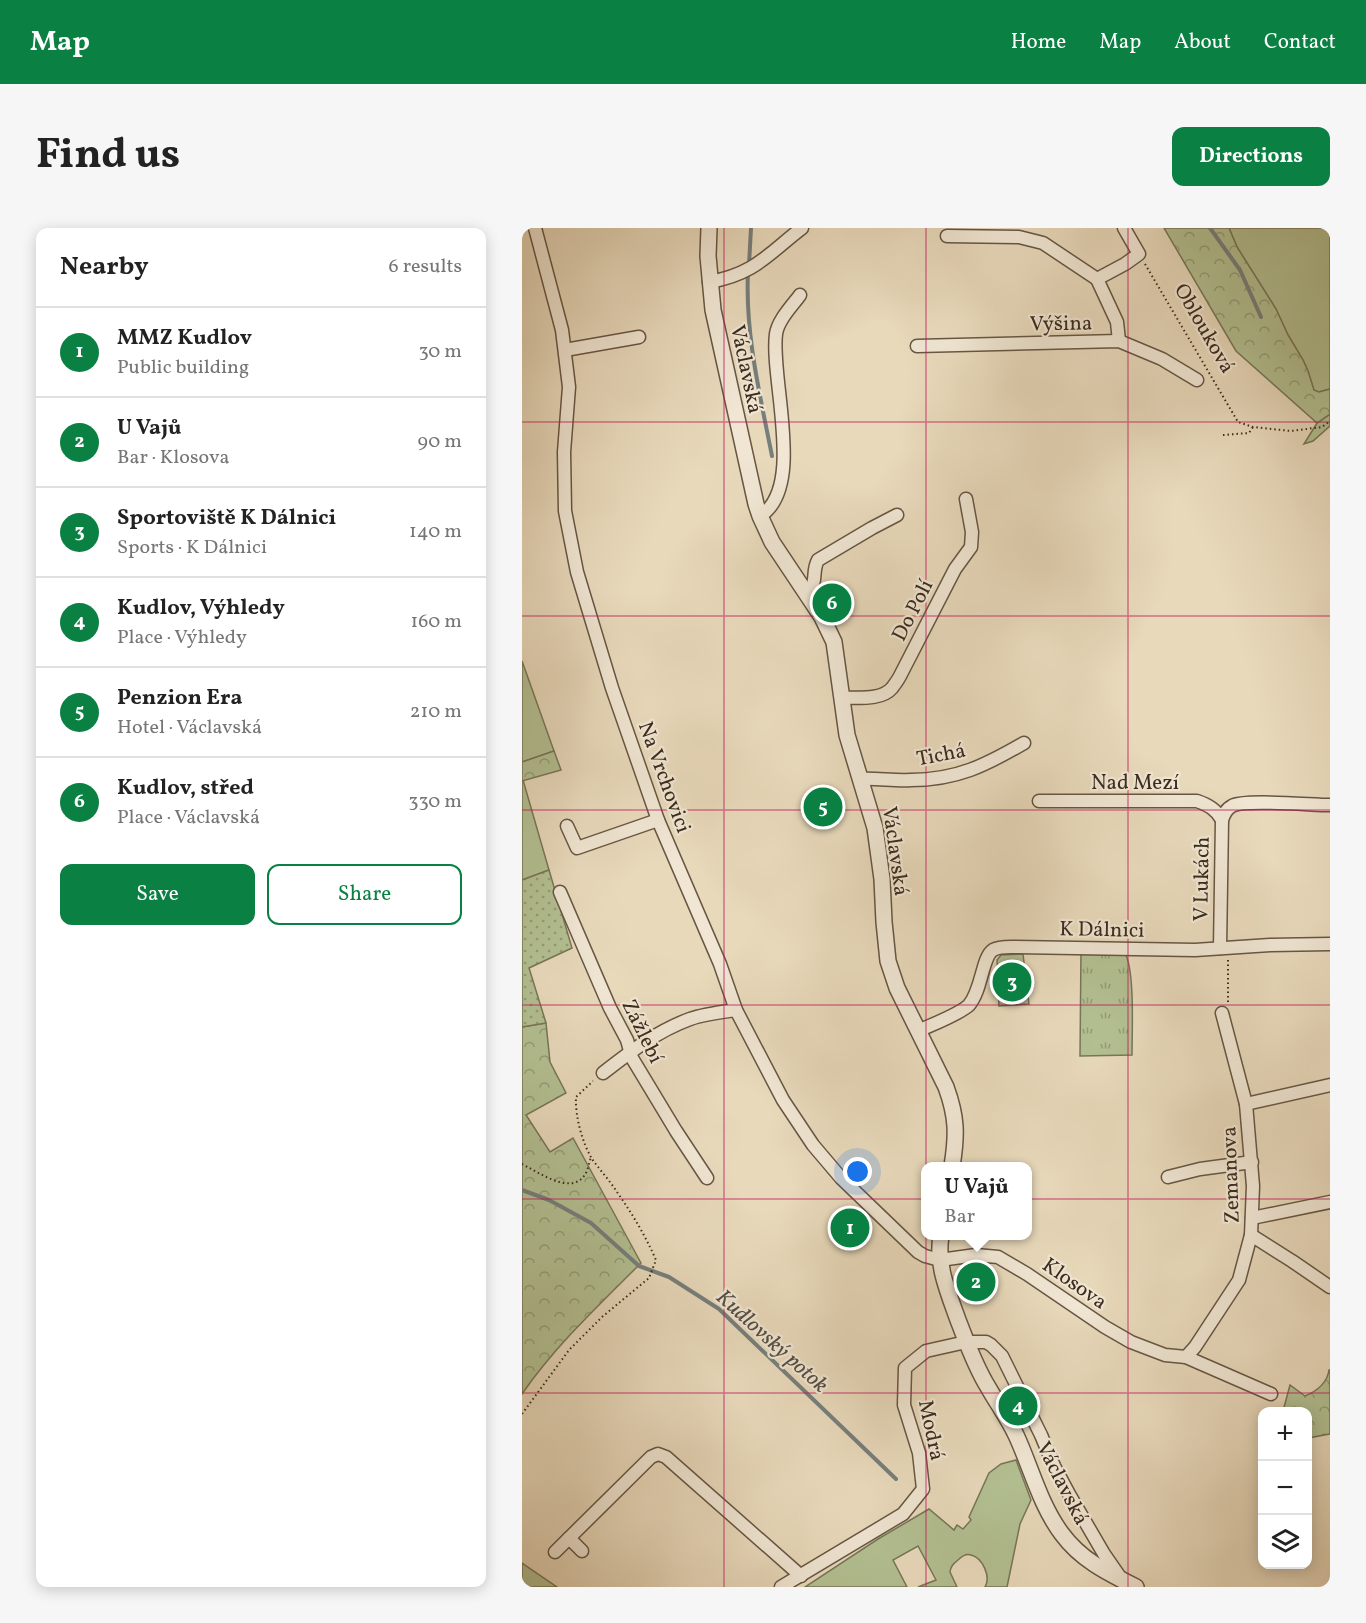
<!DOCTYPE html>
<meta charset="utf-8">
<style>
body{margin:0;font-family:Vollkorn,serif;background:#f6f6f6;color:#222}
.controls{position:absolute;right:18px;bottom:18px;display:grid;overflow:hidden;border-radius:12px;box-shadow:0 3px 15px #0003}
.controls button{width:54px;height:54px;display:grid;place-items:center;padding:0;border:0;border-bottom:2px solid #e0e0e0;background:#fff;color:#222;font:30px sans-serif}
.you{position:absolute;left:336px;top:944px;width:21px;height:21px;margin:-15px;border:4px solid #fff;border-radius:50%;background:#1a73e8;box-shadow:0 0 0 9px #1a73e833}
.badge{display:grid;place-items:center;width:39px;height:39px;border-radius:50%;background:#0b8043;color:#fff;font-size:20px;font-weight:700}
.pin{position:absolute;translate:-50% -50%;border:3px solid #fff;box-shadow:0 2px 6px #0006}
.popup{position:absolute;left:399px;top:934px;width:111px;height:78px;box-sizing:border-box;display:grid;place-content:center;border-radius:12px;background:#fff;filter:drop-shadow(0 2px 4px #0005);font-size:20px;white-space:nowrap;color:#767676}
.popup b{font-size:22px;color:#222}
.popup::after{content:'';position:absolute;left:50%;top:100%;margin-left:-12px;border:12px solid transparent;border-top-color:#fff}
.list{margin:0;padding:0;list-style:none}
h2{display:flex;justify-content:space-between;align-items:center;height:78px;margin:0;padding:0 24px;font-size:26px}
h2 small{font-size:20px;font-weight:400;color:#767676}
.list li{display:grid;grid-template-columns:39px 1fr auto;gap:18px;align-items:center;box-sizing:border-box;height:90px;padding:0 24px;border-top:2px solid #e0e0e0}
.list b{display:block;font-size:22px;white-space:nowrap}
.list p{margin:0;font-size:20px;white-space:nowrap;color:#767676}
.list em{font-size:20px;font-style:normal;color:#767676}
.actions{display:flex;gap:12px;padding:18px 24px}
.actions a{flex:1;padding:14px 0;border:2px solid #0b8043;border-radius:12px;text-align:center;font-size:21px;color:#0b8043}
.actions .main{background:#0b8043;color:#fff}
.icon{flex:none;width:33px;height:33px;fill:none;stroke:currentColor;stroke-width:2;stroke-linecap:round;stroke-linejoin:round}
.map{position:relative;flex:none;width:808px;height:1359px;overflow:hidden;border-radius:12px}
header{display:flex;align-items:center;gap:36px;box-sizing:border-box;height:84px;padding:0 30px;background:#0b8043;color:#fff}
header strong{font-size:28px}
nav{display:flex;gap:33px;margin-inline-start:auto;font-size:21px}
.intro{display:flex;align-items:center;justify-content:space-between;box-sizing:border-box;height:144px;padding:0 36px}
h1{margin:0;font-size:42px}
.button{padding:15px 27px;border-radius:12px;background:#0b8043;color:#fff;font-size:21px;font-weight:700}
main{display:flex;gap:36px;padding:0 36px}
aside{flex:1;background:#fff;border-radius:12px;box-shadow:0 3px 15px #0003}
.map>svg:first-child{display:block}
.grass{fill:#b3c092;stroke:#777658;stroke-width:1.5}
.forest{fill:url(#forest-crowns);stroke:#777658;stroke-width:1.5}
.park{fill:url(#park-tufts);stroke:#777658;stroke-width:1.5}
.garden{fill:url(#garden-dots);stroke:#777658;stroke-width:1.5}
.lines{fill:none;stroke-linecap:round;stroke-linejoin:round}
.stream{stroke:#767f7c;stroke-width:4}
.minor-casing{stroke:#665644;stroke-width:15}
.tertiary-casing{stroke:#665644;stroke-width:18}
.path{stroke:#3b2b1d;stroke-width:2;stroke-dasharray:1.5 3;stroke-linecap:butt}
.minor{stroke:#f0e6d3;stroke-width:12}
.tertiary{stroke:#f0e6d3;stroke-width:15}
.grid{fill:none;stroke:#c2185b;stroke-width:1.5;stroke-opacity:0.55}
.labels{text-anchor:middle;stroke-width:4.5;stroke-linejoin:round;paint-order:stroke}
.street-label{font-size:21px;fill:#3b2b1d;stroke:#f0e6d3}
.water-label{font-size:22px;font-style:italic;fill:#544e45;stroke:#f0e6d3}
</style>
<header>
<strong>Map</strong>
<nav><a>Home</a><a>Map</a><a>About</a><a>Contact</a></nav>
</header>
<div class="intro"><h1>Find us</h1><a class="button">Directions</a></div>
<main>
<aside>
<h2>Nearby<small>6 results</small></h2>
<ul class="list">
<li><span class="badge">1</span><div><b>MMZ Kudlov</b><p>Public building</p></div><em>30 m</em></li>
<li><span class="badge">2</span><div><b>U Vajů</b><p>Bar · Klosova</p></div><em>90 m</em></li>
<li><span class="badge">3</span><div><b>Sportoviště K Dálnici</b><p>Sports · K Dálnici</p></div><em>140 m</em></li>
<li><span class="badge">4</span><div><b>Kudlov, Výhledy</b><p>Place · Výhledy</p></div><em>160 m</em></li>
<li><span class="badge">5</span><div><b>Penzion Era</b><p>Hotel · Václavská</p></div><em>210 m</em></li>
<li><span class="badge">6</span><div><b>Kudlov, střed</b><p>Place · Václavská</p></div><em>330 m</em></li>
</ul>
<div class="actions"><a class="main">Save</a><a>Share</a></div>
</aside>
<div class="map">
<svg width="808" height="1359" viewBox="0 0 808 1359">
<defs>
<pattern id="forest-crowns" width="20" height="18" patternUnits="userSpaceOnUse" patternTransform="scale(1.5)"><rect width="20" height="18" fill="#b3c092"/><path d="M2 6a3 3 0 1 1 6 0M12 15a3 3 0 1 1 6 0" fill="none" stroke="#939c77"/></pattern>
<pattern id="park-tufts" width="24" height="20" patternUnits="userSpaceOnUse" patternTransform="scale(1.5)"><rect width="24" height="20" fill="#b3c092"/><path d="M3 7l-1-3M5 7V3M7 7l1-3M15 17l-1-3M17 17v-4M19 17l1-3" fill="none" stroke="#939c77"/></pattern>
<pattern id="garden-dots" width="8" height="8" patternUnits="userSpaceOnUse" patternTransform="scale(1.5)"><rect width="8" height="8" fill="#b3c092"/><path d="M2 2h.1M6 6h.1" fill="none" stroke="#939c77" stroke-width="1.8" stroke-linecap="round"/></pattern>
</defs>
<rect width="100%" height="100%" fill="#e8d9bb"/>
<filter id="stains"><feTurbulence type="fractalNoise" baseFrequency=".00333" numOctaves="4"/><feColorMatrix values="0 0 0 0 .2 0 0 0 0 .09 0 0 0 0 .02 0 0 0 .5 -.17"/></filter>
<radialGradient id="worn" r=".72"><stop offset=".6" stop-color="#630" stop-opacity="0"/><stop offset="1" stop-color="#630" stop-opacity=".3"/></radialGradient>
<g class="grass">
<polygon points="707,0 808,0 808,161 797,164 792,163 786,143 781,132 766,107 754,81 715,19"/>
<polygon points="808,186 808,198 791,213 782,216 795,195"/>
<polygon points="0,433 32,523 0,534"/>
<polygon points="1,552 27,642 0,652 0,553"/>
<polygon points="501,726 507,776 477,778 475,732 479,727"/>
<path d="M494,1232L509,1272L498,1296L485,1359H463C469,1349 461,1330 449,1327C444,1325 439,1329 436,1332C431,1336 429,1338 428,1344L435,1359H396L414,1352L396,1318L371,1332L385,1359H283L356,1311L407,1281L432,1302L435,1297L441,1301L449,1292L447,1289L467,1245L479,1236Z"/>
<polygon points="0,1335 35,1359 0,1359"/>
</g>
<g class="forest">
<polygon points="642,0 707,0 715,19 754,81 766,107 781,132 786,143 792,162 797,164 808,161 808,186 795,195 714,123"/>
<polygon points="32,523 39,542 0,553 0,534"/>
<path d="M24,795L28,834L44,865L4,887L28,924L51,910L119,1035C77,1077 34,1117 0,1166V799Z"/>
<path d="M807,1142H808V1206L786,1210V1184L761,1183L768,1157L783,1168C795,1163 805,1156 807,1142Z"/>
</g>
<path class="park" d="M559,723L603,725C613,743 610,804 610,827L558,828Z"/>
<polygon class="garden" points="27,642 50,720 7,740 24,795 0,799 0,652"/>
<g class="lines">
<g class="stream">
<polyline points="688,0 718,42 739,89"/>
<polyline points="227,37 229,0"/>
<path d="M226,44C223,106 238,167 250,228"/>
<polyline points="0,962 27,972 69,995 117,1038 147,1049 197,1081 374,1251"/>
</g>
<g class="minor-casing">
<g id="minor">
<polyline points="13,0 40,102 47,159 42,224 43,283 55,344 90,460 136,592 198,736 214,782 261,872 291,917 319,950 396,1024 403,1028 418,1032 454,1027 476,1029 505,1046 583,1099 609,1114 643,1127 664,1129 749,1166"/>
<polyline points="425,8 497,9 521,15 575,51"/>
<polyline points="575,51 603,36 617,26 602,0"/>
<polyline points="575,51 595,94 597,113"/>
<path d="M187,54C233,46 246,26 280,0"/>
<polyline points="395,118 597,113 640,131 675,152"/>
<polyline points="43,122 117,109"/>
<path d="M238,288C284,260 248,151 254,106C256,92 270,78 278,67"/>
<path d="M285,366C297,352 289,345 296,332L350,300L375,287"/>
<path d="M319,470C334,469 359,473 370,460C373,456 376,452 378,448L433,341L449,319L450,304L444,271"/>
<path d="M338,551C355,550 372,553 389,552C435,552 464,537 502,515"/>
<path d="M517,573H675C686,577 694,581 700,592"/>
<polyline points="45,598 55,620 136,592"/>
<polyline points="38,664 88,780 105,812 110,830 154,903 185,950"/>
<path d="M698,720L700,592C702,586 704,581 710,578C721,571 790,577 808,577"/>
<path d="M396,803C409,797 438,786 447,777C460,762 460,729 471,722C476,719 484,719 489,719L673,722L748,717L808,716"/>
<path d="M81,845C108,824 135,803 168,791C182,786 199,784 214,782"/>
<polyline points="724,876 808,857"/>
<polyline points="646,949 678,941 730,934"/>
<polyline points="730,990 808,974"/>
<polyline points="729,1007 770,1033 808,1059"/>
<polyline points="664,1129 673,1119 717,1052 729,1007 731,958 724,876 700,785"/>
<polyline points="47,1310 60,1323"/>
<polyline points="33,1324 129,1229 136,1226 144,1229 279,1348"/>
<polyline points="259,1359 381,1286 401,1261 397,1225 382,1177 383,1140 404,1123 444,1114 464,1114 469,1117 480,1128 519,1207 532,1238 547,1266 582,1326 600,1352"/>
</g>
</g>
<g class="tertiary-casing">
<g id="tertiary">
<path d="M187,0L186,28L191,82L234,276L238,288L250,314L300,389L312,414L325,507L353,600L360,651L362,694L366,733L375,760L424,859C435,889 435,907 430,938"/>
<path d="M419,1008C414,1037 426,1064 436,1092C445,1115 453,1138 466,1159C475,1175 486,1190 494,1207C509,1239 518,1277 540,1306C559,1332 586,1345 614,1359"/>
</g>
</g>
<g class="path">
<polyline points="623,36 716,194 731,199 769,203 800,199 808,193"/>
<polyline points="701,207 727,205 731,199"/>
<polyline points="706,732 706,774"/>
<path d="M0,936C16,944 48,967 62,948C66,943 67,935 69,929"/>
<path d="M0,1186L47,1122L80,1089L127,1050L134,1032C123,1007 111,987 95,964C88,953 78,942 70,931C60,914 53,888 54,869L71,853"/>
</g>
<use href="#minor" class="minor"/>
<use href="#tertiary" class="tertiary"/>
</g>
<path class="grid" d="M202,0V1359M404,0V1359M606,0V1359M0,194H808M0,388H808M0,582H808M0,777H808M0,971H808M0,1165H808"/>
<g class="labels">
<g class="street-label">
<text transform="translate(539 95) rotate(-1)" y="7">Výšina</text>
<text transform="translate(683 100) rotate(60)" y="7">Oblouková</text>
<text transform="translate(225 141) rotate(78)" y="7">Václavská</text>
<text transform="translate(390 382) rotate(-63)" y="7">Do Polí</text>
<text transform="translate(419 526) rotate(-11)" y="7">Tichá</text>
<text transform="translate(143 549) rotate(70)" y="7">Na Vrchovici</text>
<text x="613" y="561">Nad Mezí</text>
<text transform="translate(374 623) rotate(82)" y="7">Václavská</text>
<text transform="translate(679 651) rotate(-89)" y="7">V Lukách</text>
<text transform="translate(580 701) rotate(1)" y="7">K Dálnici</text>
<text transform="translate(121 803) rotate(64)" y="7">Zážlebí</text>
<text transform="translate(708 947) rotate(-92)" y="7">Zemanova</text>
<text transform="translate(553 1055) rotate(35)" y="7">Klosova</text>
<text transform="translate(410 1202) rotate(78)" y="7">Modrá</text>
<text transform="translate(541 1255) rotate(63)" y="7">Václavská</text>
</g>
<g class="water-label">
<text transform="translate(251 1112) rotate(42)" y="8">Kudlovský potok</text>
</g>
</g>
<rect width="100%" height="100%" filter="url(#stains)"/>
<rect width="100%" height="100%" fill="url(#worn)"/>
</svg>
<div class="controls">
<button>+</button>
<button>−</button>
<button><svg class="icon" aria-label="layers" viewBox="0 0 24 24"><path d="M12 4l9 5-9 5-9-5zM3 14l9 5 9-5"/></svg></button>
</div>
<div class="you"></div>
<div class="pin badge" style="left:328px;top:1000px">1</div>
<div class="pin badge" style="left:454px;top:1054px">2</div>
<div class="popup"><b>U Vajů</b>Bar</div>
<div class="pin badge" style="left:490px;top:754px">3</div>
<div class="pin badge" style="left:496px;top:1178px">4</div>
<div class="pin badge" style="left:301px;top:579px">5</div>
<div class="pin badge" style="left:310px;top:375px">6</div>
</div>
</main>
